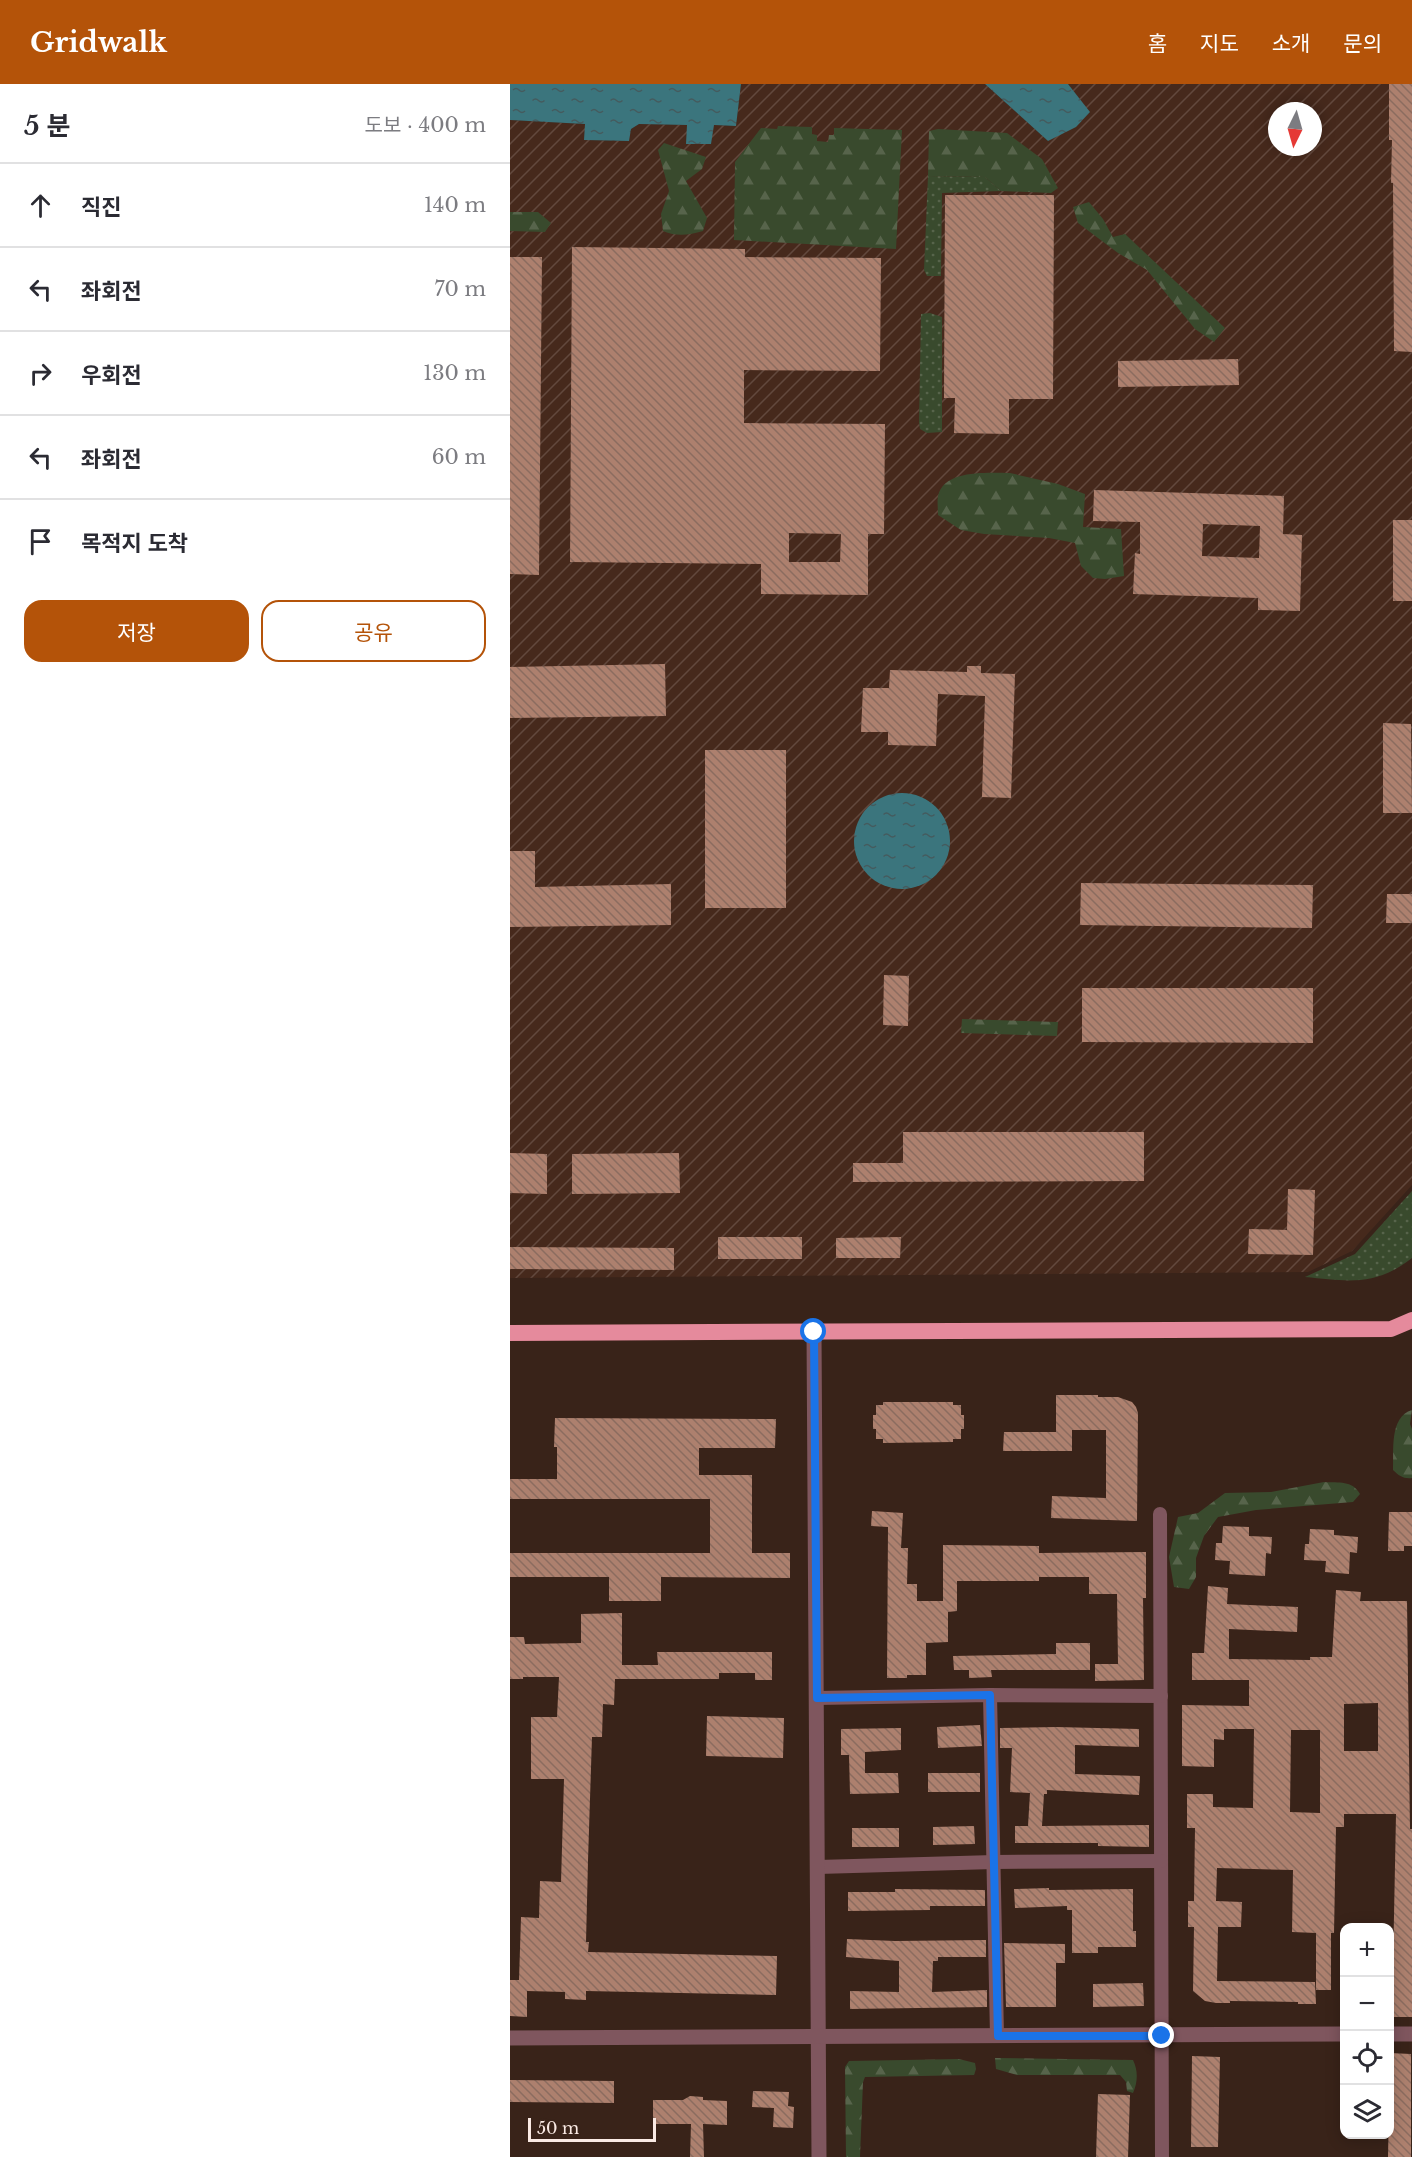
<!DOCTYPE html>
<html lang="ko">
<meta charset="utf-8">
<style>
body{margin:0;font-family:"Libre Baskerville","Noto Sans KR",serif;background:#f7f7f7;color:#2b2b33}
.controls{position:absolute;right:18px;bottom:18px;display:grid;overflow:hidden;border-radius:12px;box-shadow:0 3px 15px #0003}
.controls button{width:54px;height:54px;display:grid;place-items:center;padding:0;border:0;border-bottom:2px solid #e1e1e2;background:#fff;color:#2b2b33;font:30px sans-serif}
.compass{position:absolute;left:758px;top:18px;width:54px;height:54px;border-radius:50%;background:#fff;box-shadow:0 3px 15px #0003;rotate:185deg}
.scale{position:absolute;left:18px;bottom:15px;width:128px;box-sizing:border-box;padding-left:6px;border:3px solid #faeae4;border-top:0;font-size:16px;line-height:21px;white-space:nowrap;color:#faeae4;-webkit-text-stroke:4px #392319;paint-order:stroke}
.stop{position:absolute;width:18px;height:18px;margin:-14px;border:4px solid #1a73e8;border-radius:50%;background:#fff}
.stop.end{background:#1a73e8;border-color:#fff;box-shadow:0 2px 6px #0008}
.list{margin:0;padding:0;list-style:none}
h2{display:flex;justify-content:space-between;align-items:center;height:78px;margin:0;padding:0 24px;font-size:26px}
h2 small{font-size:20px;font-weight:400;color:#7c7c81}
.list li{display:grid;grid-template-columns:39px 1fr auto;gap:18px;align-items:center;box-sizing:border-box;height:84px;padding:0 24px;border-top:2px solid #e1e1e2}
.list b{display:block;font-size:22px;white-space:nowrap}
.list em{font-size:20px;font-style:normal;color:#7c7c81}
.actions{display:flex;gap:12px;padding:18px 24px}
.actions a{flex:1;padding:14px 0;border:2px solid #b45309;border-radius:18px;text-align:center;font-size:21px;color:#b45309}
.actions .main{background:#b45309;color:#fff}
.icon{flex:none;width:33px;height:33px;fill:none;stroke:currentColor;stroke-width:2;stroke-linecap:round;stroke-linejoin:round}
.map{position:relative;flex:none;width:902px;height:2073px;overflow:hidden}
header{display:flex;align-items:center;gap:36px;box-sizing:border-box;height:84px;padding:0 30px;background:#b45309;color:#fff}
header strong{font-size:28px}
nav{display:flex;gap:33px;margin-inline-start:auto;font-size:21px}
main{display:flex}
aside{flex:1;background:#fff}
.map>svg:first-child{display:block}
.industrial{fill:url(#industrial-furrows);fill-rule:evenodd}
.grass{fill:url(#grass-dots)}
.forest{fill:url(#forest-firs)}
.water{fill:url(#water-ripples)}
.building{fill:url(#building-back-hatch);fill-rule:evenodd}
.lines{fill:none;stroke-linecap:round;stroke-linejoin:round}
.minor{stroke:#7f565e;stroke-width:14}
.tertiary{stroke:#7f565e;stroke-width:15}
.trunk{stroke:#e58a9c;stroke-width:16}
.route{stroke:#1a73e8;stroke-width:8}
</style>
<header>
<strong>Gridwalk</strong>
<nav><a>홈</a><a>지도</a><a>소개</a><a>문의</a></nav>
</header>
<main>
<aside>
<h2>5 분<small>도보 · 400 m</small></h2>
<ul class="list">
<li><svg class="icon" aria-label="ahead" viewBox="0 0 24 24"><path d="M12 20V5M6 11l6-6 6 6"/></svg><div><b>직진</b></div><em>140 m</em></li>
<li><svg class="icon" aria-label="left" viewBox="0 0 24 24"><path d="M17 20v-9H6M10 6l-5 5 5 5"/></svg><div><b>좌회전</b></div><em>70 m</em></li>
<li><svg class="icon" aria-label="right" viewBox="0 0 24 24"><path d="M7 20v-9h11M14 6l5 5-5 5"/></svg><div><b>우회전</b></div><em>130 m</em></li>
<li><svg class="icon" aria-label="left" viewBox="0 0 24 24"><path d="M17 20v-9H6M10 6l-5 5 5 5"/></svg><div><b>좌회전</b></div><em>60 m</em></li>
<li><svg class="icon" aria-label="arrive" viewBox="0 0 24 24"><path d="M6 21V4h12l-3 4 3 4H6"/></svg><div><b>목적지 도착</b></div></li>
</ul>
<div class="actions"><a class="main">저장</a><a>공유</a></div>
</aside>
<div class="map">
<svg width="902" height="2073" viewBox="0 0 902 2073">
<defs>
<pattern id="industrial-furrows" width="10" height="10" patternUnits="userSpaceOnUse" patternTransform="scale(1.5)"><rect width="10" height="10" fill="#46291c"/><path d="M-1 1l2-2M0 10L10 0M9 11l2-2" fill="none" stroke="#62483d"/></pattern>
<pattern id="grass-dots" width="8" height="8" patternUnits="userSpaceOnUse" patternTransform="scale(1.5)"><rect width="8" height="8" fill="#394a2d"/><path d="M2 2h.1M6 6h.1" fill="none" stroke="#57644b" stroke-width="1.8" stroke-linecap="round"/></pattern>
<pattern id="forest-firs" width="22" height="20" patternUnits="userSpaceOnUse" patternTransform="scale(1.5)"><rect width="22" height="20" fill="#394a2d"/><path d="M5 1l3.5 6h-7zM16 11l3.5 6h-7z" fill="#57644b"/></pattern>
<pattern id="water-ripples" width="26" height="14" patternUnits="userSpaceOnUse" patternTransform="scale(1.5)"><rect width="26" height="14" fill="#3b757d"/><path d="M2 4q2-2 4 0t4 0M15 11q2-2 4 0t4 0" fill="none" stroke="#445b5e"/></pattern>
<pattern id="building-back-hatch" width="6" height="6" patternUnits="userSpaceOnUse" patternTransform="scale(1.5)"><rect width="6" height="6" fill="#ad806e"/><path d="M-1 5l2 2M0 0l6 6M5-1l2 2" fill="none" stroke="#8b6c5f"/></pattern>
</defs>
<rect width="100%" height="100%" fill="#392319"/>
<path class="industrial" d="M231,0H475L538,57L580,29L558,0H902V1101L842,1167L798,1188L0,1194V36L75,40V56L118,57L121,45L129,40L178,41L201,60L203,41L226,42ZM767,27H803V63H767Z"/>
<g class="grass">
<polygon points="418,92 475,93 491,107 432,109 431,192 417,192 414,186"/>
<polygon points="420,229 432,233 432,348 417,349 410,345 409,338 411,230"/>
<path d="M902,1107V1174C865,1203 838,1197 795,1193L845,1170Z"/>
</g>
<g class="forest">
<polygon points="268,42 302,43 302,50 307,51 307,57 318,58 319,51 324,51 324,44 392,46 386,165 224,156 225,78 251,44 267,45"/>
<polygon points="428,45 497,49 532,75 548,104 541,109 491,107 475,93 418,92 419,47"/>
<path d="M154,59L196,73L192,85L176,97L197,134L193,147C179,151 167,153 153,147L151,130L159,107L148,66Z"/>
<polygon points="579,118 593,135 603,153 615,150 715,244 704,258 685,245 637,186 608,169 568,139 563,123"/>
<polygon points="0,128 28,128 41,139 35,148 0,147"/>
<path d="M500,389L548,400L575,410L573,443L611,445L614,492L595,495L583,494L571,482L565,459L539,454L474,450L451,446L428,431C428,425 427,417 428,412C434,385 479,389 500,389Z"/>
<polygon points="452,935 548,938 547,952 451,949"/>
<path d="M902,1326L900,1340L902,1345V1394C894,1395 889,1392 883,1386C884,1367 879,1333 902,1326Z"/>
<path d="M814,1398C829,1399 842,1396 850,1410L843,1418L746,1426L708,1433L694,1452L686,1474V1493L679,1505L664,1503L659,1473L668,1433L688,1429L715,1409L761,1408Z"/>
<path d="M485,1974L623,1976C628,1987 628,1997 623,2009L617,2007L616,1998L610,1991H507L486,1985Z"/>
<polygon points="449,1975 465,1979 466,1985 464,1991 355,1993 353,1998 350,2073 336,2073 335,1983 339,1977"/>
</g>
<g class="water">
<polygon points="0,0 231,0 226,42 204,41 201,60 176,60 177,41 129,40 121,45 119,57 74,56 75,40 0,36"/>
<polygon points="475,0 558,0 580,28 566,43 538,57"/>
<circle cx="392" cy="757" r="48"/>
</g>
<g class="building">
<polygon points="879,0 902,0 902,268 884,267 883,99 881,99 882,56 879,56"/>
<polygon points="435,111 544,111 543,315 499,315 499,350 444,349 445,314 434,314"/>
<path d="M62,163L235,165V173L371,174L370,287L234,286V339L375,340L374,450H358V511L251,510V480L60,478ZM279,449L331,450L330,478H279Z"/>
<polygon points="0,173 32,173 29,491 0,490"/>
<polygon points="728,275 729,301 608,303 608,277"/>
<path d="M584,406L774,412L773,450L792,451L790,527L748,526V514L623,510L625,469L630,470V438L583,437ZM693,440L750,442L749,474L692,472Z"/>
<rect x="883" y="436" width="19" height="81"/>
<polygon points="155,580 156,632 0,634 0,583"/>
<polygon points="457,582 471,582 471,589 505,590 501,714 472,713 475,612 428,610 426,662 378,661 378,648 351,648 353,604 379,604 380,586 457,588"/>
<polygon points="873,639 901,640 902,729 873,729"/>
<rect x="195" y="666" width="81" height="158"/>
<polygon points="0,767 25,767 25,803 161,800 161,841 0,843"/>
<polygon points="571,799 803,801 802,844 570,841"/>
<polygon points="877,810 902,810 902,839 876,839"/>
<polygon points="374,891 399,892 398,942 373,941"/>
<polygon points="572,904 803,904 803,959 572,958"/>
<polygon points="393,1048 634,1048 634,1097 343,1098 343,1079 393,1079"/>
<polygon points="0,1069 37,1070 37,1110 0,1109"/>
<polygon points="169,1069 170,1109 62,1110 62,1070"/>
<polygon points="778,1105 805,1106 803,1171 738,1170 739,1145 777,1146"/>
<rect x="208" y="1153" width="84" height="22"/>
<polygon points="391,1153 390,1174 326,1174 326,1154"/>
<polygon points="0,1163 164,1164 164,1186 0,1185"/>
<polygon points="546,1311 588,1311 588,1313 608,1313 622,1318 626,1323 628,1329 627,1437 541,1434 542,1412 596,1414 596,1346 562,1346 562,1367 493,1367 494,1348 546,1348"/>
<polygon points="373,1318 443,1318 443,1321 451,1321 451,1331 454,1331 454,1345 451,1345 451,1355 443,1355 443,1358 373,1359 373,1355 366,1355 366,1345 363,1345 363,1331 366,1331 366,1321 373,1321"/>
<polygon points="45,1334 266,1335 265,1364 189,1364 189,1391 242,1391 242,1469 280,1469 280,1494 151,1493 151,1517 99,1517 99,1493 0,1493 0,1469 200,1469 200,1415 0,1415 0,1395 47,1395 47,1363 44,1363"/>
<polygon points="362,1427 393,1429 391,1464 398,1464 397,1500 407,1500 407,1517 433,1517 433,1461 529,1462 529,1469 636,1468 636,1514 633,1514 634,1596 585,1597 585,1580 608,1580 607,1510 579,1510 579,1493 529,1493 529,1497 447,1497 447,1527 438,1528 438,1558 416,1559 416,1591 397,1591 397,1594 377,1594 378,1443 361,1442"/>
<polygon points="879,1428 902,1428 902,1462 894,1462 894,1467 878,1467"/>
<polygon points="713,1442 739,1443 739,1452 762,1453 761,1470 756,1469 755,1492 719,1490 720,1477 705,1476 706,1459 712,1459"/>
<polygon points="800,1445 824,1446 824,1451 848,1453 847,1469 840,1468 839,1490 815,1488 816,1477 794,1476 795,1460 799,1460"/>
<path d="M698,1502L718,1504L717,1520L788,1523L787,1548L719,1545V1575L800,1576V1573H822L826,1506L851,1508L850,1517H897L900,1745H902V1933H882L886,1730H834V1743H826L824,1849H821V1906H806V1849L782,1848L783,1786L707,1784L706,1817L732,1818L731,1843H708L707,1897L805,1898L806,1920H788V1918L720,1917V1919H706L695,1917L683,1907L684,1843H678V1817H684L685,1744H677V1710H703V1723L743,1724L744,1645H714V1656L704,1655V1683L672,1682V1621L739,1622V1596H682V1569H694ZM868,1619V1667H834V1620ZM781,1646H810V1729L780,1728Z"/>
<polygon points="112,1529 112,1581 148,1581 147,1568 262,1568 262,1596 245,1596 245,1589 209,1589 209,1595 105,1595 104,1621 93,1620 92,1653 82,1653 78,1777 76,1858 79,1858 78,1868 267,1872 266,1911 76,1907 76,1916 55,1915 55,1908 17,1907 17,1933 0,1932 0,1896 9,1896 11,1833 29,1834 30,1797 51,1798 54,1695 21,1695 21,1633 47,1633 49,1593 13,1593 13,1595 0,1595 0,1553 14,1553 15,1560 71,1559 71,1530"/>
<polygon points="546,1559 580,1559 580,1586 481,1586 482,1593 459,1594 459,1586 444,1586 443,1572 546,1570"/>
<polygon points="197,1632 274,1634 273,1674 196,1672"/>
<polygon points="470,1641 472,1662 428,1664 427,1643"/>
<polygon points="546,1643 629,1645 629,1663 565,1661 565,1690 630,1692 629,1711 537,1706 537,1710 534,1710 532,1742 639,1741 639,1763 588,1762 588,1759 505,1759 505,1742 518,1742 520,1709 500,1708 502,1664 490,1664 490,1644"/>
<polygon points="391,1644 391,1666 355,1668 355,1689 388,1689 389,1709 340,1710 339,1671 331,1671 331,1645"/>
<rect x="418" y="1689" width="52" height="19"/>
<polygon points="464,1742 465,1760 423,1761 423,1743"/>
<rect x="342" y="1744" width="47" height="19"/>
<polygon points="539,1804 539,1806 623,1805 623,1847 626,1847 626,1863 588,1863 588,1869 562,1869 562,1826 557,1826 557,1822 505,1824 504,1805"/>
<polygon points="385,1805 475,1806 475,1822 420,1822 420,1826 338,1827 338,1808 385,1808"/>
<polygon points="337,1855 385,1857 476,1856 476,1873 428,1873 428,1877 423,1877 422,1908 477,1906 477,1923 340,1925 340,1907 389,1908 389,1877 336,1873"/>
<polygon points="494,1859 555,1860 555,1879 546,1879 546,1923 496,1923"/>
<polygon points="633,1899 634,1922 583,1923 583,1900"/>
<polygon points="880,1969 901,1970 901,2073 878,2073"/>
<polygon points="682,1972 710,1973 708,2063 681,2063"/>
<polygon points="0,1996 104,1997 104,2019 0,2018"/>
<polygon points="243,2007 279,2008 278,2022 284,2023 283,2044 263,2043 264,2024 242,2023"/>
<polygon points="588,2010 620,2011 618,2073 586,2073"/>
<polygon points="180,2012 193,2013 193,2016 217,2017 217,2041 193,2040 194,2073 180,2073 181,2040 143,2040 143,2016 173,2016"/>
</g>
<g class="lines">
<g class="minor">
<polyline points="650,1430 652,2073"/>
<polyline points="480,1611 487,1952"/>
<polyline points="307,1614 480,1611 651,1612"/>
<polyline points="308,1783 484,1778 651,1777"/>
</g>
<g class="tertiary">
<polyline points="304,1248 309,2073"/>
<polyline points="880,1950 902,1950"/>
<polyline points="0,1954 834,1950"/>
</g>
<polyline class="trunk" points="0,1249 881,1245 902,1236"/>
</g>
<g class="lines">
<polyline class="route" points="304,1248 307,1614 480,1611 488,1952 652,1952"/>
</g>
</svg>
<div class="controls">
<button>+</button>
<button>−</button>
<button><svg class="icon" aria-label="locate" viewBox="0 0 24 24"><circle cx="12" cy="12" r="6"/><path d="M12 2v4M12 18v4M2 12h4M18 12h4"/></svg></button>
<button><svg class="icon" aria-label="layers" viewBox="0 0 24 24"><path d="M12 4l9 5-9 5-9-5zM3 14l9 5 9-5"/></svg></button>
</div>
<svg class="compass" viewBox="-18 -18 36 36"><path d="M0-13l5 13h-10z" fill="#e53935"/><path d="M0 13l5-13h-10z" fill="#7c7c81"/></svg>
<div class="scale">50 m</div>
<div class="stop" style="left:304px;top:1248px"></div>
<div class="stop end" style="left:652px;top:1952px"></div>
</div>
</main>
